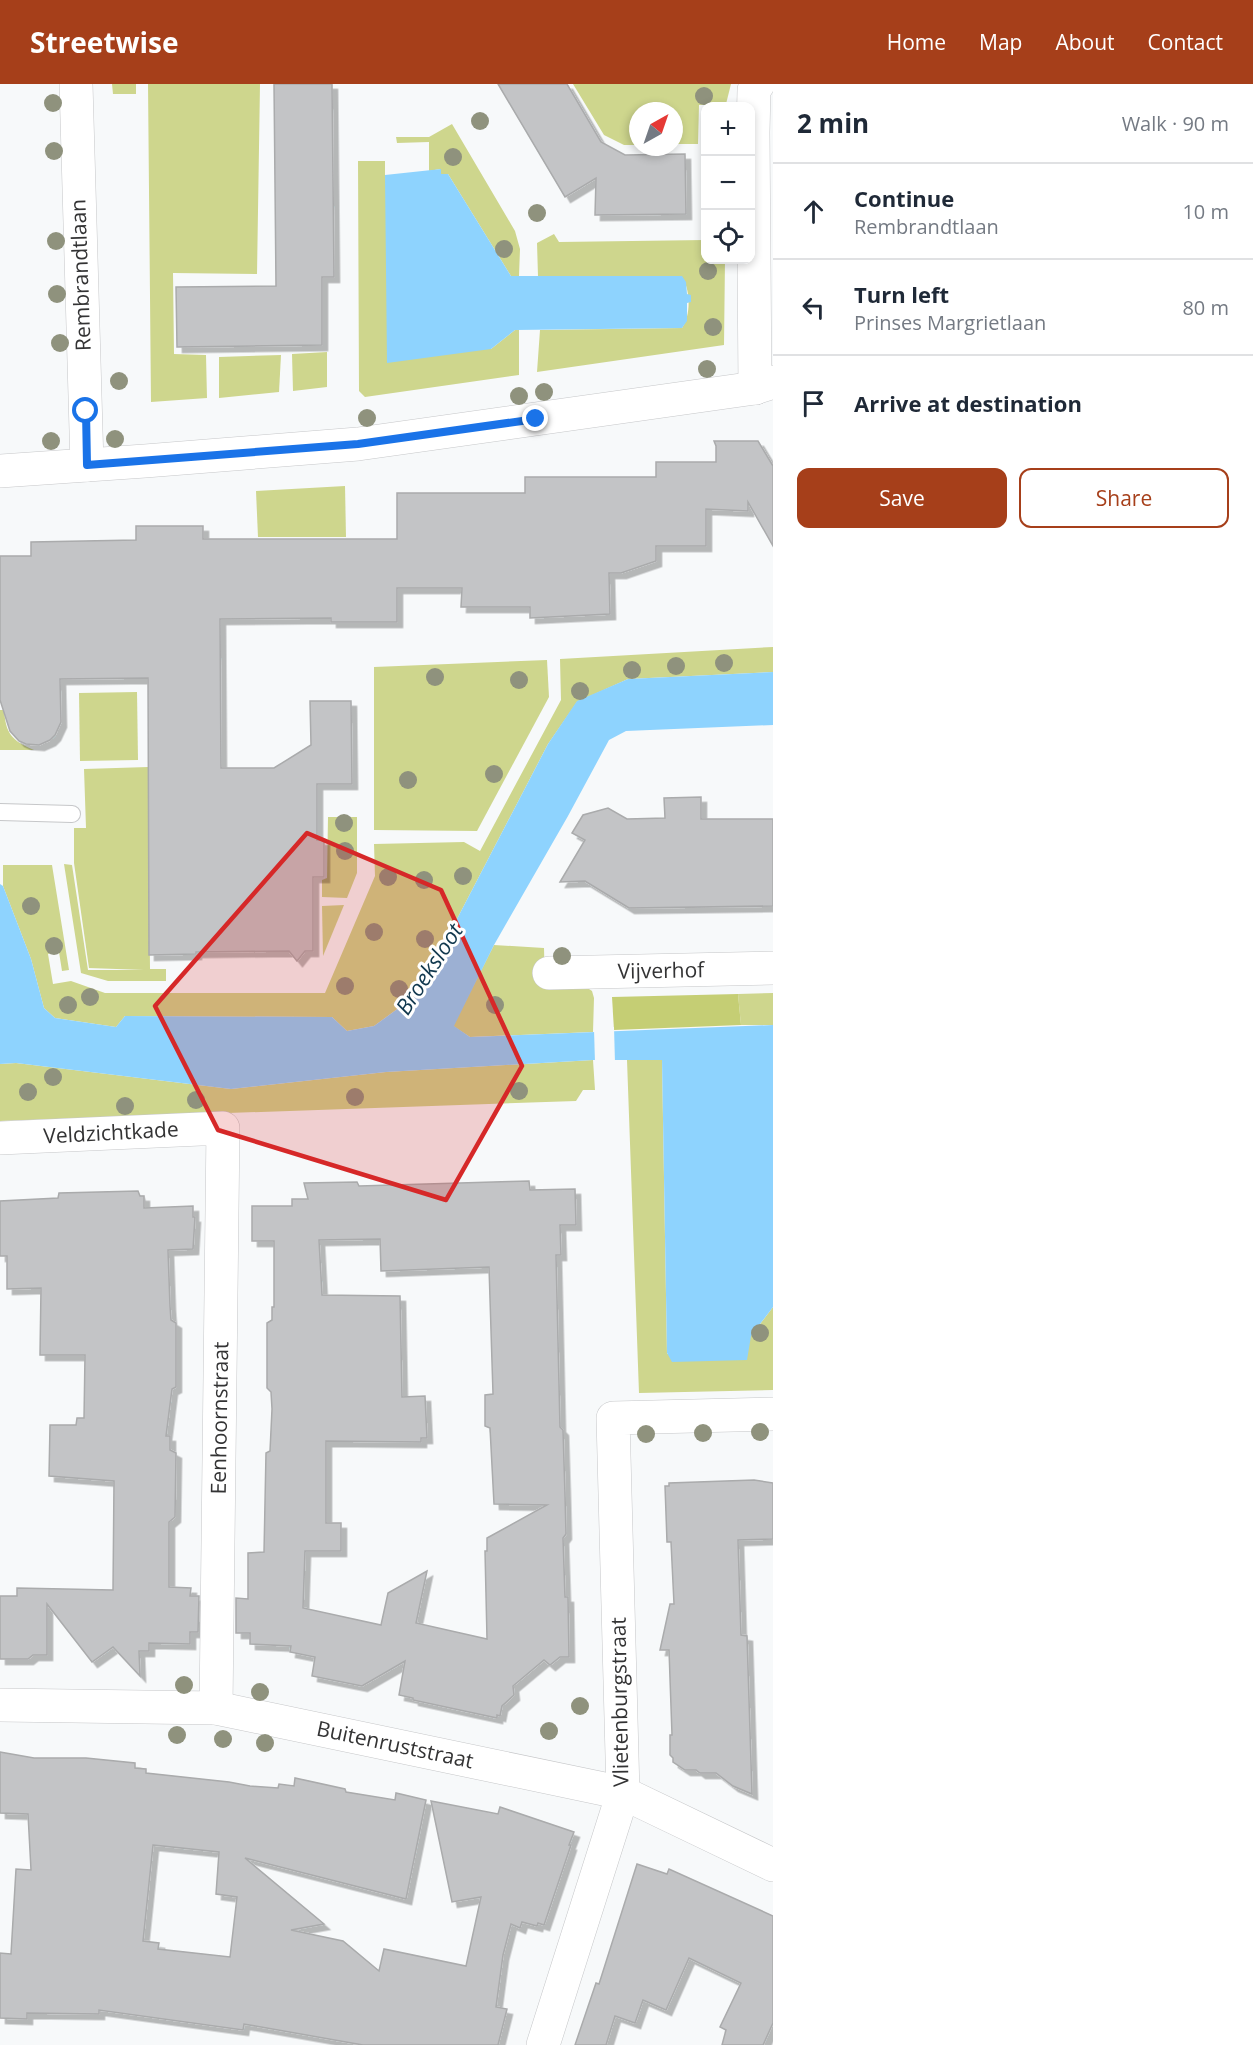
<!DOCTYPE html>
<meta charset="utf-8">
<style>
body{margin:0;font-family:"Open Sans",sans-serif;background:#f6f6f7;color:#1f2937}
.controls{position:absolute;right:18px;top:18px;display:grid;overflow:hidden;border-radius:12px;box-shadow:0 3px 9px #0003}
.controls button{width:54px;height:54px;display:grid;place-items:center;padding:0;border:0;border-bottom:2px solid #e0e1e3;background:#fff;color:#1f2937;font:30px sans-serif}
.compass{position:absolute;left:629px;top:18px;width:54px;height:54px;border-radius:50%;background:#fff;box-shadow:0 3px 9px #0003;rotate:40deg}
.stop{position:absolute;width:18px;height:18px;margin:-14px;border:4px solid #1a73e8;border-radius:50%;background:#fff}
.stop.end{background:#1a73e8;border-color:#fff;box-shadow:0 2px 6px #0008}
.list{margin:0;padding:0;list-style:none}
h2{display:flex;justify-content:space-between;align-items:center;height:78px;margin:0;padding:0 24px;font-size:26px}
h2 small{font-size:20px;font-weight:400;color:#747a83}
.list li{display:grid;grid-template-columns:39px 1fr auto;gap:18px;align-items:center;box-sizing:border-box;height:96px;padding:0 24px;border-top:2px solid #e0e1e3}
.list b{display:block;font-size:22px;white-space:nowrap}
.list p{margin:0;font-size:20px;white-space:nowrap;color:#747a83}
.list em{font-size:20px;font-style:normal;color:#747a83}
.actions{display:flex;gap:12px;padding:18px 24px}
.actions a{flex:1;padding:14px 0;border:2px solid #a63f1a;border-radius:12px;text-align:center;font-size:21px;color:#a63f1a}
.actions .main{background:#a63f1a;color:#fff}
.icon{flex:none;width:33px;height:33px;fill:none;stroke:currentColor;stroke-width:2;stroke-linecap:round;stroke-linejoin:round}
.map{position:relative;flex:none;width:773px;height:1961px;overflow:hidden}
header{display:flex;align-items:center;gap:36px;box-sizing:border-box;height:84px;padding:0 30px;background:#a63f1a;color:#fff}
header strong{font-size:28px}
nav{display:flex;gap:33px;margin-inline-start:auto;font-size:21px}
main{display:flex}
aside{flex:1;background:#fff}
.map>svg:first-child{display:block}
.green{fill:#ced68d}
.forest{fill:#c5ce74}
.water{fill:#8ed3fe}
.pier{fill:#f7f9fa}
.building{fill:#c3c4c6;stroke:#aaabac;stroke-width:1.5;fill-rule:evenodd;filter:url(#shadow)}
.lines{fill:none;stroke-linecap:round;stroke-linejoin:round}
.service-casing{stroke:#c6c7c9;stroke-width:18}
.minor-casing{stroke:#c6c7c9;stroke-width:34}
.service{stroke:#fff;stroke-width:16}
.minor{stroke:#fff;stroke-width:33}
.tree{fill:#8f927d}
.route{stroke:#1a73e8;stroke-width:8}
.marked{fill:#d62828;fill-opacity:0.2;stroke:#d62828;stroke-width:4.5;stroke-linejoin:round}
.labels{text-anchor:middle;stroke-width:6;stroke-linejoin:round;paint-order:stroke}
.street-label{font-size:21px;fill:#333334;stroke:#fff}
.water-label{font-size:22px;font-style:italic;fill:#11384e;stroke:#fff}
</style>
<header>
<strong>Streetwise</strong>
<nav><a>Home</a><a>Map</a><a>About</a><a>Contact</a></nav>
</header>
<main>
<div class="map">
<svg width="773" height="1961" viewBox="0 0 773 1961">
<defs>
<filter id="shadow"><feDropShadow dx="5.5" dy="5.5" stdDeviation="0" flood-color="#0004"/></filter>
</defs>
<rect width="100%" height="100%" fill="#f7f9fa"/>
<g class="green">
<polygon points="112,0 136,0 136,10 113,10"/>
<polygon points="148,0 260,0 257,190 173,189 174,270 206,271 207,314 151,318"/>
<polygon points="573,0 731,0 726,20 699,21 698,60 674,60 674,27 638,27 638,61 624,61 604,51"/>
<polygon points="452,40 515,147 520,165 519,192 511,192 448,90 441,90 440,85 429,87 429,58 397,59 396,53 429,53"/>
<polygon points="358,77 385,77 385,91 491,265 515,246 519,246 519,291 365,313 359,307"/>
<path d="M554,150L559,158L705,156L706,176H725L724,261L537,288L540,246L682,244C691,232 691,204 681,192H538L537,159Z"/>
<polygon points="327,268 327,303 293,307 292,270"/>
<polygon points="281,271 279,308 219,314 219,273"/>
<polygon points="345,402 346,453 258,453 256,407"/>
<polygon points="773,563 773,588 628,595 577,618 548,660 418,910 374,942 347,947 332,933 125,932 116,943 55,934 44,924 31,875 3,802 3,781 52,781 69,886 62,887 59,868 48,870 53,900 71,897 105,909 325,909 375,792 374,760 464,758 480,767 561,616 560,575"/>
<polygon points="547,576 549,613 477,747 374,746 374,583"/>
<polygon points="137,608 138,676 80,677 79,609"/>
<path d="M0,626H4C6,650 11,656 34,666H0Z"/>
<polygon points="148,683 150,885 166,885 166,897 108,897 81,889 64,780 72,781 88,886 144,886 89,884 74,779 74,744 86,744 84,685"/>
<polygon points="328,733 357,733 357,789 347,814 322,813 322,796 327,794"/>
<polygon points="344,821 323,872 322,822"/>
<polygon points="494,861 544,864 545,905 586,903 592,907 594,914 593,948 470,953 453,942"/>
<polygon points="773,909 773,941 741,941 738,910"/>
<polygon points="593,976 595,1006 583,1006 576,1017 0,1037 0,980 16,979 231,1005 386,988"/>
<polygon points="627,976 662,976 667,1270 751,1252 773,1223 773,1306 639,1309"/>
</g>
<polygon class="forest" points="738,910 741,941 614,946 612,913"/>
<g class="water">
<polygon points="441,85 441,90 448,90 511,192 682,192 686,198 687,210 691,211 691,218 687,219 687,237 682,244 515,246 491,265 387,279 385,91"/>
<polygon points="773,588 773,641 626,647 609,656 568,732 494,861 454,942 470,953 773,941 773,1223 751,1252 747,1276 672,1278 667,1269 662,976 593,976 386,988 231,1005 16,979 0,980 0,800 3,802 31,875 44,924 55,934 116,943 125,932 332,933 347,947 374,942 418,910 548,660 577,617 628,595"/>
</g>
<polygon class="pier" points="614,943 615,979 595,979 594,945"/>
<g class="building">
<polygon points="274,0 332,0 334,193 322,193 322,261 177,263 176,203 276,202"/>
<polygon points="498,0 567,0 601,58 625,71 685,70 686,130 595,131 596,94 565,113"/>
<polygon points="714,357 758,357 773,382 773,462 748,418 748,427 706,425 706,462 656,462 656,477 621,489 609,489 610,530 530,534 530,523 461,523 462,504 397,504 397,538 331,538 331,534 220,535 221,684 274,684 311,661 310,617 351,617 352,700 317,700 317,756 324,756 324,793 313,793 313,867 305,867 297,877 289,867 196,868 196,870 149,871 148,594 60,595 61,638 55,651 50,656 39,661 26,660 19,657 10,647 0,616 0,472 31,472 31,458 136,456 136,442 203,442 203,455 397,455 397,409 525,409 525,393 656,393 656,378 716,378 716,362"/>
<polygon points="701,713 701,735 773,735 773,822 629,824 585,797 560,798 585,756 572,749 583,731 608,724 627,735 665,734 664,714"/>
<path d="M529,1097L530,1106L575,1105L576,1141H560L561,1171H556L560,1343L563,1346L565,1411L566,1450L563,1454L565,1513H568L569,1573H560L550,1581L544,1576L513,1602L514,1611L502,1622L500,1632L497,1631V1634L413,1616V1614L399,1611L405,1577L362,1602L312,1592L315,1573L290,1568L291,1562L250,1560V1549H236V1514L248,1515V1469L264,1468L266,1369L270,1367L272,1325L271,1308L267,1304V1239L272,1236V1223H274V1157H252V1122H292V1115H308L304,1099L357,1098L359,1102ZM380,1155L381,1187L489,1183L493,1310L485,1311V1342L490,1344L494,1420L547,1421L487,1454V1467H485L487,1555L416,1539L427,1487L388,1509L381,1541L303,1524L305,1467H341V1439H326V1357L421,1358V1354H427L425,1312L402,1313L400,1212L322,1211L319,1156Z"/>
<polygon points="138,1107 140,1112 144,1112 144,1124 193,1122 193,1133 195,1133 193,1165 168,1166 170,1222 171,1236 176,1239 176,1303 172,1305 166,1352 170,1352 170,1366 176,1369 175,1433 169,1438 169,1503 191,1504 190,1512 199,1512 198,1548 190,1548 190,1560 149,1559 149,1567 139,1567 140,1592 113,1563 92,1578 47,1520 47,1571 33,1571 28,1575 0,1575 0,1512 17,1512 17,1504 113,1506 114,1397 49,1392 50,1341 76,1341 77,1334 84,1334 85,1271 40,1271 41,1204 7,1205 7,1172 0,1172 0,1117 58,1114 59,1109"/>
<polygon points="754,1396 773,1399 773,1455 738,1456 741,1551 747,1552 752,1710 733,1702 716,1689 700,1689 696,1686 685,1686 673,1678 673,1674 670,1671 670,1651 672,1651 669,1566 660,1566 670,1520 674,1520 671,1458 667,1458 665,1402 669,1402 669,1399"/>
<path d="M0,1668L34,1674H86L135,1679V1684L146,1685V1689L229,1698L250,1702L278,1704L279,1700L294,1702L295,1694L345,1705L346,1708L395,1716L396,1709L426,1716L406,1815L245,1774L324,1840L291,1846L343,1857L379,1887L384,1865L466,1882L481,1813L452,1818L431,1717L498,1730L500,1723L574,1748L569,1761H571L544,1841L538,1839L537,1842L522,1838L520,1844L511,1840L503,1871L496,1923L507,1925L498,1961H363L244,1940L243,1946L99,1926V1930L27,1929V1935L0,1934V1869L11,1870L16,1785L31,1786L28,1730L0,1729ZM153,1761L219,1768L216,1810L237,1813L230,1873L158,1865L159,1859L143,1857Z"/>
<polygon points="637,1780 667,1790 669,1785 773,1832 773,1939 763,1961 722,1961 726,1946 720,1943 741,1899 689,1874 666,1926 643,1916 635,1939 615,1932 606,1961 575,1961 596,1899 599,1900"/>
</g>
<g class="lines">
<g class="service-casing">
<polyline id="service" points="0,728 72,730"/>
</g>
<g class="minor-casing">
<g id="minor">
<polyline points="76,0 87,381"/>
<polyline points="755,304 753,48 754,6 758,0"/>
<polyline points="0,387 145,377 358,360 755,304 773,298"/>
<polyline points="549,889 773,884"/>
<polyline points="0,1054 223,1044 216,1624"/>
<polyline points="0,1621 216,1624 623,1709 773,1781"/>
<polyline points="543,1961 623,1709 613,1334 773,1330"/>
</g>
</g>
<use href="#service" class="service"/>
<use href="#minor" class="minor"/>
</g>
<g class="tree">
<circle cx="704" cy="12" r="9"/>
<circle cx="53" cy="19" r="9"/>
<circle cx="480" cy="37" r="9"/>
<circle cx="54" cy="67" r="9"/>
<circle cx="453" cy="73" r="9"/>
<circle cx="537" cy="129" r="9"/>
<circle cx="56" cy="157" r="9"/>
<circle cx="504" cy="165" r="9"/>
<circle cx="708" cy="187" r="9"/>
<circle cx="57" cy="210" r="9"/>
<circle cx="713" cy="243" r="9"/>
<circle cx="60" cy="259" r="9"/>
<circle cx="707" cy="285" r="9"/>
<circle cx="119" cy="297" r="9"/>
<circle cx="544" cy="308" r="9"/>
<circle cx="519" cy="312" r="9"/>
<circle cx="367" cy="334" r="9"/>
<circle cx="115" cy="355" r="9"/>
<circle cx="51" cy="357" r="9"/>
<circle cx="724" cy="579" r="9"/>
<circle cx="676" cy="582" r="9"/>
<circle cx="632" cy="586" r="9"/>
<circle cx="435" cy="593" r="9"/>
<circle cx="519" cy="596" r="9"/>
<circle cx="580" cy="607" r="9"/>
<circle cx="494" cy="690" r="9"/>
<circle cx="408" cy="696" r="9"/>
<circle cx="344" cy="739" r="9"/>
<circle cx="345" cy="767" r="9"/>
<circle cx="463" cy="792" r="9"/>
<circle cx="388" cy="793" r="9"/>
<circle cx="424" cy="796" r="9"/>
<circle cx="31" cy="822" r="9"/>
<circle cx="374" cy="848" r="9"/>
<circle cx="425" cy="855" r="9"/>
<circle cx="54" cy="862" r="9"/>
<circle cx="562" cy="872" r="9"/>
<circle cx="345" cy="902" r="9"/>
<circle cx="399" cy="905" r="9"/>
<circle cx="90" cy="913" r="9"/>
<circle cx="68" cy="921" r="9"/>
<circle cx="495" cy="921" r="9"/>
<circle cx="53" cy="993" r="9"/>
<circle cx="519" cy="1007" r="9"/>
<circle cx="28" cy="1008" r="9"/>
<circle cx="355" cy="1013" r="9"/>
<circle cx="196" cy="1016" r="9"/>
<circle cx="125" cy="1022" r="9"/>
<circle cx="760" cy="1249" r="9"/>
<circle cx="760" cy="1348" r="9"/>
<circle cx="703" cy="1349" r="9"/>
<circle cx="646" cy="1350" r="9"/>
<circle cx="184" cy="1601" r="9"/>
<circle cx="260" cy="1608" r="9"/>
<circle cx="580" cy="1622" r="9"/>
<circle cx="549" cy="1647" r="9"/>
<circle cx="177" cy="1651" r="9"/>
<circle cx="223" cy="1655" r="9"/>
<circle cx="265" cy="1659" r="9"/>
</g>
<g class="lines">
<polyline class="route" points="86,327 87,381 358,360 536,335"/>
</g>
<path class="marked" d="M307,749L441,806L522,982L446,1116L218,1046L155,922Z"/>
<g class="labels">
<g class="street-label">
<text transform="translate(81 191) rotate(-92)" y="7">Rembrandtlaan</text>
<text transform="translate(661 887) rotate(-1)" y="7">Vijverhof</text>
<text transform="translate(111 1049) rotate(-3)" y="7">Veldzichtkade</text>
<text transform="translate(220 1334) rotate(-89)" y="7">Eenhoornstraat</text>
<text transform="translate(620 1618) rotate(-91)" y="7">Vlietenburgstraat</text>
<text transform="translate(395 1661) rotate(12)" y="7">Buitenruststraat</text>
</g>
<g class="water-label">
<text transform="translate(429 885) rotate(-57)" y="8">Broeksloot</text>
</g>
</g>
</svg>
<div class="controls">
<button>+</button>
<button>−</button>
<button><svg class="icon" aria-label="locate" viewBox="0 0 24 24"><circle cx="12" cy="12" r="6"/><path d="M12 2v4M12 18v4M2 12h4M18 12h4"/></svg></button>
</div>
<svg class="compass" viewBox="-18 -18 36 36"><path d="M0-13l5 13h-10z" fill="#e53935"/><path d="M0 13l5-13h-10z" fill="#747a83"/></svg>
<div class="stop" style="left:86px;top:327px"></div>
<div class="stop end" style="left:536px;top:335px"></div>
</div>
<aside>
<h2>2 min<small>Walk · 90 m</small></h2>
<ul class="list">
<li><svg class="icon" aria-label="ahead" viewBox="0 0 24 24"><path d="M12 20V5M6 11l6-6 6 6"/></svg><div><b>Continue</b><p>Rembrandtlaan</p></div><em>10 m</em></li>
<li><svg class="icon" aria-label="left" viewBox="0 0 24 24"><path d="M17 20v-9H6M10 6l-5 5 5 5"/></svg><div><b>Turn left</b><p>Prinses Margrietlaan</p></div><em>80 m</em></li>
<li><svg class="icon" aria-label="arrive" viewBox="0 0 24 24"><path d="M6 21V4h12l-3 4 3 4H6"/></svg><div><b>Arrive at destination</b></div></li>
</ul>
<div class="actions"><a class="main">Save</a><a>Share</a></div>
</aside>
</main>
